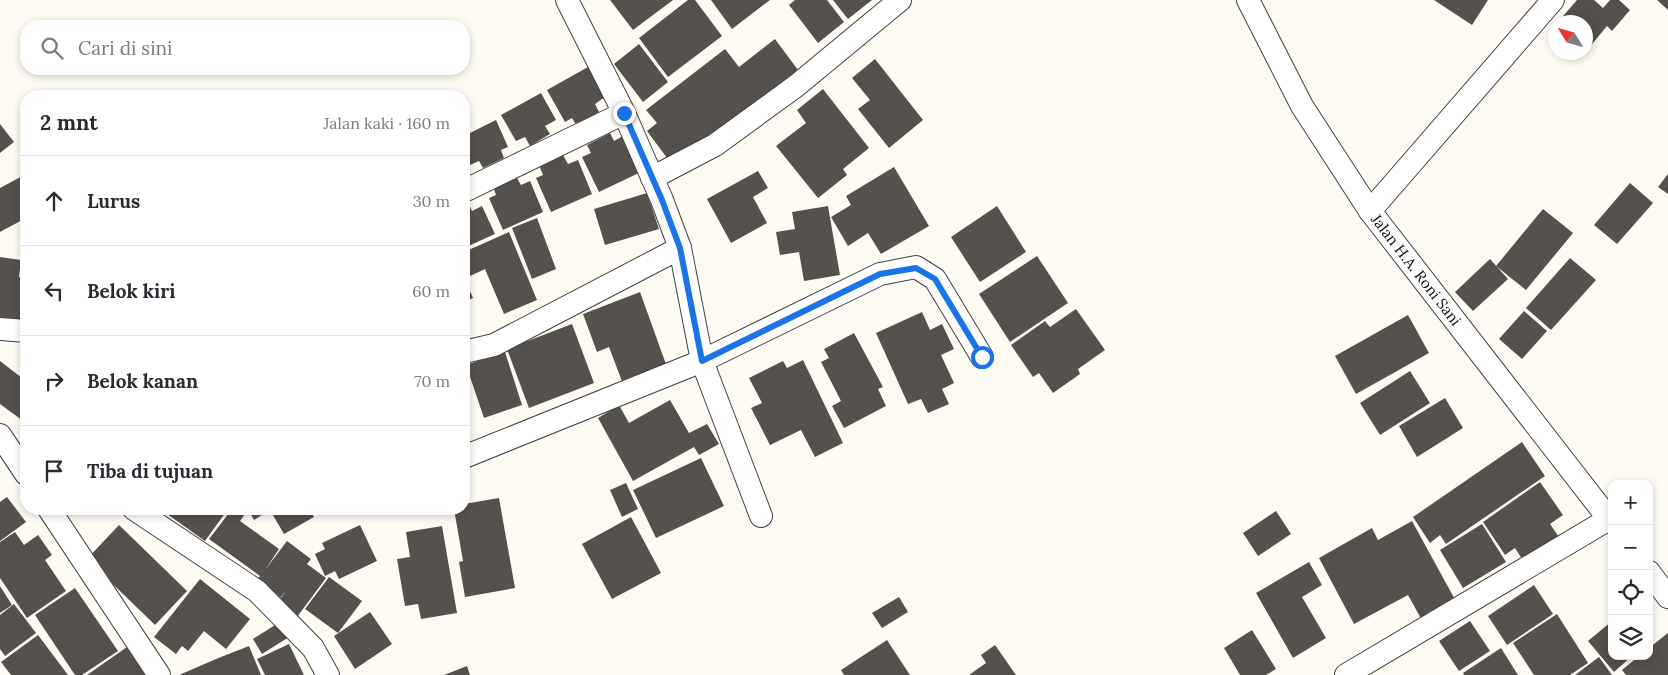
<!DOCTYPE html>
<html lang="id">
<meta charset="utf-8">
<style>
body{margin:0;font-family:Lora,serif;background:#f2f2f3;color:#2b2b33}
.controls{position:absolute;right:15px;bottom:15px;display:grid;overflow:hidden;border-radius:10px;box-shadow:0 2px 8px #0003}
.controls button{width:45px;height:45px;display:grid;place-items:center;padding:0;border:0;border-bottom:1px solid #e1e1e2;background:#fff;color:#2b2b33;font:25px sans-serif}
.compass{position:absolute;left:1548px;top:15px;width:45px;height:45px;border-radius:50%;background:#fff;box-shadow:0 2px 8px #0003;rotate:307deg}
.stop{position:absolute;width:15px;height:15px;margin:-11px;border:4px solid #1a73e8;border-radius:50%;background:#fff}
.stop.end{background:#1a73e8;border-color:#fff;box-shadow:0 1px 5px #0008}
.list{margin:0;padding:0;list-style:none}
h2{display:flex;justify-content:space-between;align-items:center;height:65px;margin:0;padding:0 20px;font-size:21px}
h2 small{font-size:16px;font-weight:400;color:#7c7c81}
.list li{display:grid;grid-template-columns:32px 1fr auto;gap:15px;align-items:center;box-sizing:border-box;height:90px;padding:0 20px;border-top:1px solid #e1e1e2}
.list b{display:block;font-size:19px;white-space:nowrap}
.list em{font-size:16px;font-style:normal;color:#7c7c81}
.icon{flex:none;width:28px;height:28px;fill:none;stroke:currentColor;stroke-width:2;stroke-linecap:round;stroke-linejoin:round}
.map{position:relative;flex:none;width:1668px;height:675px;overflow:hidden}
.search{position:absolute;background:#fff;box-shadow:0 2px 8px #0003;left:20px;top:20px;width:450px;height:55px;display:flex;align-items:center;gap:12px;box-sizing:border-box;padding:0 18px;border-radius:20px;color:#7c7c81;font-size:19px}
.panel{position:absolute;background:#fff;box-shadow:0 2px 8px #0003;left:20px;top:90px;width:450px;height:425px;border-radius:20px}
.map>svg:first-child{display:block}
.building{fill:#57514d}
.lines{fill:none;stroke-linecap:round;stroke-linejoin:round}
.street-casing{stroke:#424242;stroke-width:24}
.street{stroke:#fff;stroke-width:22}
.route{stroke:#1a73e8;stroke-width:6}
.labels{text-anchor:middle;stroke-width:5;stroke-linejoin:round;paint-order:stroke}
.street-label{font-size:15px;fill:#0f0f0f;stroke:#fff}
</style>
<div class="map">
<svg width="1668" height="675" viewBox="0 0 1668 675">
<rect width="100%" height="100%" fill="#fefbf3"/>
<g class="building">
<polygon points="610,0 673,0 633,30"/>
<polygon points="688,0 695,0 722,36 668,77 639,38"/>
<polygon points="711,0 770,0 732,29"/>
<polygon points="795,0 827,0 844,22 818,43 789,5"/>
<polygon points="833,0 872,0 848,19"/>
<polygon points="1434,0 1488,0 1472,25"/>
<polygon points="1577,0 1594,0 1603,8 1610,0 1619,0 1630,10 1612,31 1607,26 1588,49 1586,47 1586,22 1558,22"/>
<polygon points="1657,0 1668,0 1668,10"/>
<polygon points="775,39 798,70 673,166 647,131 657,123 646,110 725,49 739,67"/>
<polygon points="639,44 668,82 643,102 614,64"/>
<polygon points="875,59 923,120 889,148 858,109 870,100 852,78"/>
<polygon points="588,67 605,97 595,104 599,112 576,125 572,118 565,122 547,90"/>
<polygon points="823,89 869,148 843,169 847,175 818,198 776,146 806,123 797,110"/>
<polygon points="541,93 556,120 545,126 550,134 530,146 525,137 516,141 501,115"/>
<polygon points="496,120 508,147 501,150 504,158 483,168 479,161 470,165 464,153 464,136"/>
<polygon points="0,124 14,142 0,153"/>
<polygon points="610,133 614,141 625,135 643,171 599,192 582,157 591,153 587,145"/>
<polygon points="563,155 568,164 578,160 592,194 551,212 536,178 543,175 539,165"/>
<polygon points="894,167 929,226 881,254 868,233 848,246 831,217 851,205 846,196"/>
<polygon points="758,171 768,188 753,197 767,223 731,243 707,199"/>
<polygon points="26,174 26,218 0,232 0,188"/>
<polygon points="1668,174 1668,194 1658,187"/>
<polygon points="517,178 521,185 530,181 543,212 503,230 489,198 496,195 494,189"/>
<polygon points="1630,183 1653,203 1617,244 1594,225"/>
<polygon points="647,193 659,229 605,245 594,209"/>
<polygon points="468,202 472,211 482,206 495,234 464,248 464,204"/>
<polygon points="828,206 840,275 804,281 799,252 780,255 776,232 795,229 792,212"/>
<polygon points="997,206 1026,252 980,282 951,237"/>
<polygon points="1543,209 1573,233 1526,290 1496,266"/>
<polygon points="537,218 556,269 532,279 512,228"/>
<polygon points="509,232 537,300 504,314 485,269 468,277 464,266 464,252"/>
<polygon points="1037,256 1068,303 1010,342 979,294"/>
<polygon points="0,257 21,260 19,277 26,278 26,308 24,322 0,319"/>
<polygon points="1570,258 1596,280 1551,330 1526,308"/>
<polygon points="1490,259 1508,279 1473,311 1455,292"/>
<polygon points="464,277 473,298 464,302"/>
<polygon points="640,292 667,367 623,384 609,347 597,352 583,314"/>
<polygon points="464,308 468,319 464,321"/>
<polygon points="1076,309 1105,350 1078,369 1080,374 1053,393 1039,373 1033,377 1011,345 1045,321 1050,327"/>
<polygon points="1524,311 1547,331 1522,359 1499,339"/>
<polygon points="922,312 930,330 942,324 954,349 941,355 954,383 942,389 949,404 928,413 921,399 908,404 876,333"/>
<polygon points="1408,315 1429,353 1356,394 1335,356"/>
<polygon points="572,324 594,383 529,408 507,349"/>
<polygon points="854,333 883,387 878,389 886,406 844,428 832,406 841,401 821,362 829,358 824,349"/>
<polygon points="505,352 522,405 484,418 466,365"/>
<polygon points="803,360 843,443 815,457 801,430 770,445 751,408 762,403 749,378 783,361 787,368"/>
<polygon points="0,361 26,381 26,423 0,404"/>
<polygon points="1410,371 1430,403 1380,435 1360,403"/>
<polygon points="1445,398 1463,428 1417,457 1399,426"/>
<polygon points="670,400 689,433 707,424 719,444 699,455 694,447 633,481 598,418 619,405 629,423"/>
<polygon points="1522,442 1545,476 1446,544 1440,535 1430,543 1413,517"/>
<polygon points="701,458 724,506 656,538 633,490"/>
<polygon points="1540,482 1563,515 1550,524 1561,540 1526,565 1515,548 1505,555 1483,522"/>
<polygon points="626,483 638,509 622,517 610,490"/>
<polygon points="7,497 26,522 0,541 0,502"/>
<polygon points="499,498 515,588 465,597 459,562 463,561 454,509 464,509 464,504"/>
<polygon points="160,509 222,509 226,512 205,541"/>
<polygon points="232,509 239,509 245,514 240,521 279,549 265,570 287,541 311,559 307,564 326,578 297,617 277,603 286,591 279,599 256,582 260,576 209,539"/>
<polygon points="248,509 309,509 314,517 284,534 270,510 254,520"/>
<polygon points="1276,511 1291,534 1258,556 1243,533"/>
<polygon points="631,517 661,573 612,599 582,544"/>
<polygon points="1412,521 1458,605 1424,624 1408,595 1354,624 1319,558 1372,528 1378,540"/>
<polygon points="1482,524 1506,562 1463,588 1440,550"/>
<polygon points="119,525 187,591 155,625 87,559"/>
<polygon points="360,525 377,561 339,579 335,571 325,576 315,554 325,549 322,543"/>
<polygon points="442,526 457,613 421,619 418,604 405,606 397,559 410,557 406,532"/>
<polygon points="15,532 24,545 38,535 52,555 45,560 66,591 27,618 0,578 0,542"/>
<polygon points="1309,562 1322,585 1302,597 1326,638 1293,658 1256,593"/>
<polygon points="329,577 362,601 338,633 305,609"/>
<polygon points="200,579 250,619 226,649 204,631 188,651 182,646 176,654 154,637"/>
<polygon points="1534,585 1553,614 1507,645 1488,616"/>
<polygon points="0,586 12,605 0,613"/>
<polygon points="75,588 118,651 82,675 75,675 35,615"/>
<polygon points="899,597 908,612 882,628 872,613"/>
<polygon points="14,604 36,633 5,656 0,649 0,615"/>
<polygon points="370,612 392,644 355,669 334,636"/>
<polygon points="1557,614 1588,663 1570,675 1534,675 1513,643"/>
<polygon points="1470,621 1490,651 1459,671 1439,641"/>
<polygon points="1612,621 1612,656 1632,656 1614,672 1588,641"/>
<polygon points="280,622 289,637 262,654 253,639"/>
<polygon points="1252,630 1276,669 1266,675 1240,675 1224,648"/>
<polygon points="1668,633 1668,675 1626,675 1622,670 1639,656 1649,656 1649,648"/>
<polygon points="38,635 68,675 11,675 1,662"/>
<polygon points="887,640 910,675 844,675 841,670"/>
<polygon points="289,644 304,675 265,675 257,659"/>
<polygon points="995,645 1016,675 969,675 986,663 981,655"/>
<polygon points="249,646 261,675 179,675 216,659"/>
<polygon points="127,647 146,675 87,675"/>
<polygon points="1501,648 1518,675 1464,675 1463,673"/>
<polygon points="1599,657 1612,675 1575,675"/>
<polygon points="467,666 470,675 444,675"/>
</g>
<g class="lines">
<g class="street-casing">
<g id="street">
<polyline points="567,0 624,113 662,200 680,248 702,361 761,516"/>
<path id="s1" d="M1248,0L1302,106L1370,211L1612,523"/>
<polyline points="652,178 715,145 796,86 900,0"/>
<polyline points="464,191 624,113"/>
<polyline points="1370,211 1553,0"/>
<polyline points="0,329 26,331"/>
<polyline points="464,352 494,345 680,248"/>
<polyline points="0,435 26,474"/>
<polyline points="464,457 702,361 880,274 916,267 935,279 982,357"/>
<polyline points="49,509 159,675"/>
<polyline points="134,509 257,591 313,648 328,675"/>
<polyline points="1649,572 1668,597"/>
<polyline points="1346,675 1609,519"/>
</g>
</g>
<use href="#street" class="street"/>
</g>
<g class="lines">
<polyline class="route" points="624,113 662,200 680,248 702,361 880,274 916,268 935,279 982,357"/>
</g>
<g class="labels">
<g class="street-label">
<text dy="5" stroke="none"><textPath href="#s1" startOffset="319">Jalan H.A. Roni Sani</textPath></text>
</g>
</g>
</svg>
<div class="controls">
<button>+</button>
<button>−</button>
<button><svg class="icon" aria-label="locate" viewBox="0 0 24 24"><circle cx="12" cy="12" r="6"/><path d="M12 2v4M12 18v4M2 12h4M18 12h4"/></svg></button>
<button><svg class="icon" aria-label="layers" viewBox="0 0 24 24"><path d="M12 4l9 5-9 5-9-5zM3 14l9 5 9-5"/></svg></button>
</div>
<svg class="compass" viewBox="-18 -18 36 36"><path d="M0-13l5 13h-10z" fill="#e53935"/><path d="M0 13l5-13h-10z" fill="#7c7c81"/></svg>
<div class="stop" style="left:982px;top:357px"></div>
<div class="stop end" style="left:624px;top:113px"></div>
<div class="search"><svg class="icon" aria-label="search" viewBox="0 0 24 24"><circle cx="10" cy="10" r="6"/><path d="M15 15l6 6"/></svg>Cari di sini</div>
<section class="panel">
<h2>2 mnt<small>Jalan kaki · 160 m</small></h2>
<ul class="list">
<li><svg class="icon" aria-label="ahead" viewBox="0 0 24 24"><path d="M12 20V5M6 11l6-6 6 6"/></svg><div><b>Lurus</b></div><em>30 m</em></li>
<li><svg class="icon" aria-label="left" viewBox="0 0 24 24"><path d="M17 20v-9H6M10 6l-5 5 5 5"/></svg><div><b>Belok kiri</b></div><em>60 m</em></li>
<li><svg class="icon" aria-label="right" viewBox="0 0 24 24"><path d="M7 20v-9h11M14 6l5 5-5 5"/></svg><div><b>Belok kanan</b></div><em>70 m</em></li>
<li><svg class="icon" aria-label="arrive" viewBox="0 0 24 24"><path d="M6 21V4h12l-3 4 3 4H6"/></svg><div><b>Tiba di tujuan</b></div></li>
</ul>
</section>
</div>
